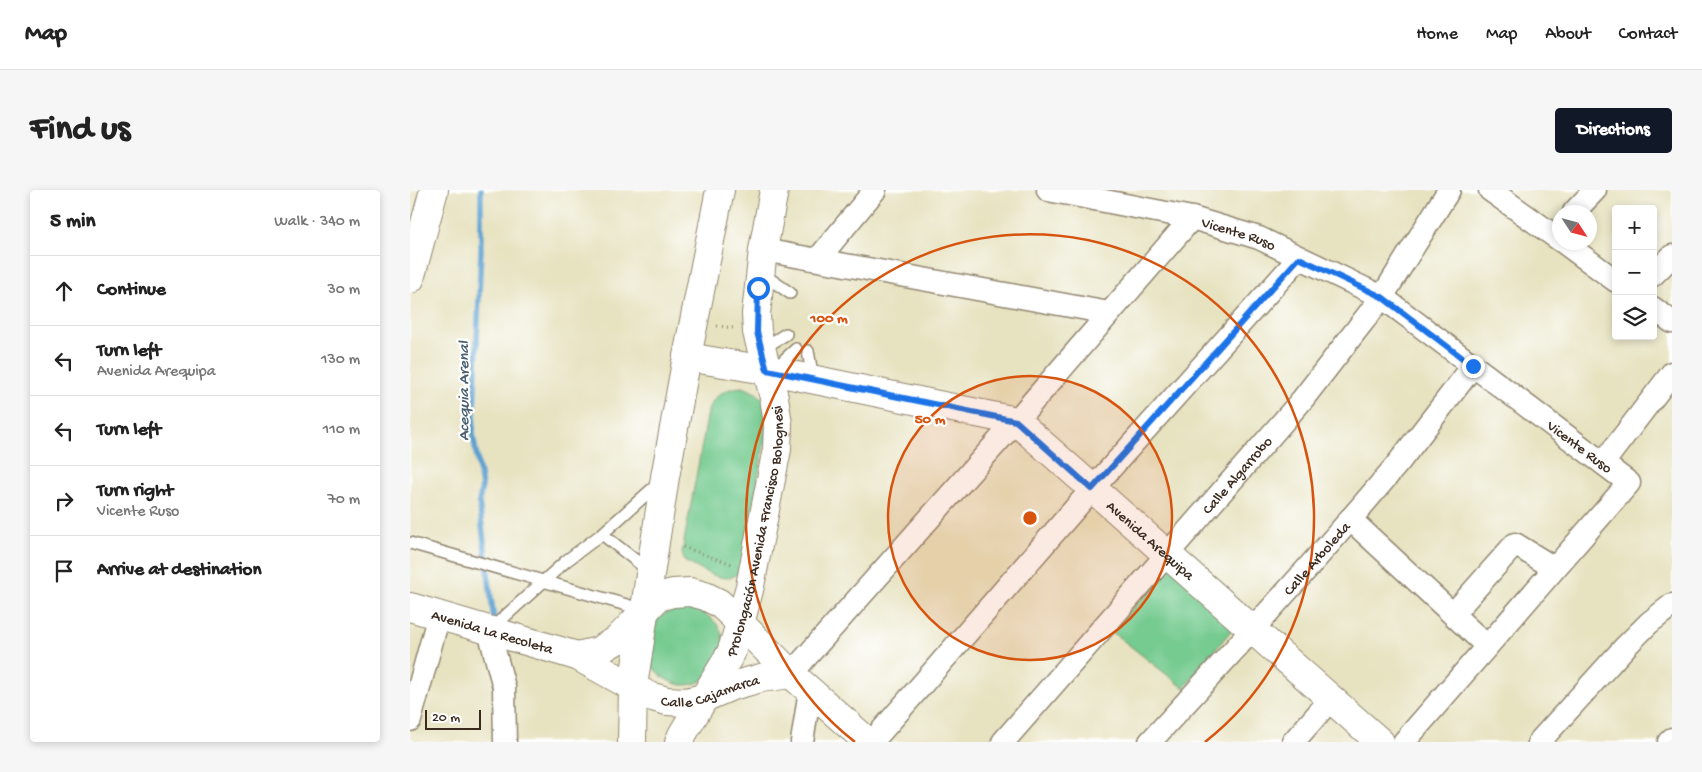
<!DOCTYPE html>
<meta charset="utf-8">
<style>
body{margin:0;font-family:"Gochi Hand",sans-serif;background:#f6f6f6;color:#222}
.controls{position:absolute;right:15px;top:15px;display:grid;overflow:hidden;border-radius:5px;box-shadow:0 2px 8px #0003}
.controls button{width:45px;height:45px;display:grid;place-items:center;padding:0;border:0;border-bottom:1px solid #e0e0e0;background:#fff;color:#222;font:25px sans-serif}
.compass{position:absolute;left:1142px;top:15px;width:45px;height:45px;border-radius:50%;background:#fff;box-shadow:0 2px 8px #0003;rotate:126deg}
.scale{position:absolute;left:15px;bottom:12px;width:56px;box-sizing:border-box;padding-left:5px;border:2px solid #3b2a1e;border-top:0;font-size:14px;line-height:18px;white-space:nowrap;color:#3b2a1e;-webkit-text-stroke:4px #fff;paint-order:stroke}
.stop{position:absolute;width:15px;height:15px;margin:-11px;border:4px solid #1a73e8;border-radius:50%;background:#fff}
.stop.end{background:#1a73e8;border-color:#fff;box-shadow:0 1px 5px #0008}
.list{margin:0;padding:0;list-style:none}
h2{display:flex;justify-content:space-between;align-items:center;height:65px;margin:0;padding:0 20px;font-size:21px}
h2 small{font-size:16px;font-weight:400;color:#767676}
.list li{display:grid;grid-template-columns:32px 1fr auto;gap:15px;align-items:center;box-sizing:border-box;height:70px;padding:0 20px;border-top:1px solid #e0e0e0}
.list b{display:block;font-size:19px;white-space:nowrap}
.list p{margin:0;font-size:16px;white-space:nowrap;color:#767676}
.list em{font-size:16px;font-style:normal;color:#767676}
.icon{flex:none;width:28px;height:28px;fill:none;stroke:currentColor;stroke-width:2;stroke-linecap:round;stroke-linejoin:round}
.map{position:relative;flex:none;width:1262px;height:552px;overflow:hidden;border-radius:5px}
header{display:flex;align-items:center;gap:30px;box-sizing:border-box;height:70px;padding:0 25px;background:#fff;border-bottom:1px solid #e0e0e0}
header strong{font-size:24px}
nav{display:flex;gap:28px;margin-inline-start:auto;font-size:18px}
.intro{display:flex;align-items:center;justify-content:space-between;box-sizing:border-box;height:120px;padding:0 30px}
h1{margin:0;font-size:35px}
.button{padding:12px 22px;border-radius:5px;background:#111827;color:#fff;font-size:18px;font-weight:700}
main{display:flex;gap:30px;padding:0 30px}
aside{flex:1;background:#fff;border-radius:5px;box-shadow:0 2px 8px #0003}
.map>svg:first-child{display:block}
.green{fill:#76cb90;stroke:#587a57}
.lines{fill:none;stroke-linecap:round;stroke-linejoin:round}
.stream{stroke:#5ca1d1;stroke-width:5.5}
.lane-casing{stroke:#91866f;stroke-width:14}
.street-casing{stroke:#91866f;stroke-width:25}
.secondary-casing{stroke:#91866f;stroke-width:30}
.path{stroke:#91866f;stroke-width:3;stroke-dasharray:1 4;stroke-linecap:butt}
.lane{stroke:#fff;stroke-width:11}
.street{stroke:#fff;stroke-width:22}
.secondary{stroke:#fff;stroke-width:28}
.route{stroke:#1a73e8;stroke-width:6}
.ring{fill:none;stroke:#d7540e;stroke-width:2.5}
.labels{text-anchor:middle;stroke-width:4.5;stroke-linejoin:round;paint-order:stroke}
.street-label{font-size:15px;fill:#3b2a1e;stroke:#fff}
.water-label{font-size:16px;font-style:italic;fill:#4a606f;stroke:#fff}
.centre{fill:#d7540e;stroke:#fff;stroke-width:2.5}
.ring-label{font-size:15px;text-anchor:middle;font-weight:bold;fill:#d7540e;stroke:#fff;stroke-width:4.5;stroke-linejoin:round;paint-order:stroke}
</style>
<header>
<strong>Map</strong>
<nav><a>Home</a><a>Map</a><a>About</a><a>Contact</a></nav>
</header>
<div class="intro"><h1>Find us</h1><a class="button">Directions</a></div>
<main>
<aside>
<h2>5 min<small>Walk · 340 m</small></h2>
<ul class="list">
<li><svg class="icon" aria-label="ahead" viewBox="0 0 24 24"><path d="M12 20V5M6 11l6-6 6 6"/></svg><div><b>Continue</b></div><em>30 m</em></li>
<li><svg class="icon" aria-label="left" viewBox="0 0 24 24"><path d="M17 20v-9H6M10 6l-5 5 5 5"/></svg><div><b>Turn left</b><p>Avenida Arequipa</p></div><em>130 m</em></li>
<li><svg class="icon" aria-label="left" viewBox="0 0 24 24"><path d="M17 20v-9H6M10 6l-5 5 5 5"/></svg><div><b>Turn left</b></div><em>110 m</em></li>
<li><svg class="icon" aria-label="right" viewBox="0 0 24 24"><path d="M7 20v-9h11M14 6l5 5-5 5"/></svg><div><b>Turn right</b><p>Vicente Ruso</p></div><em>70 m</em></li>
<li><svg class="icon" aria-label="arrive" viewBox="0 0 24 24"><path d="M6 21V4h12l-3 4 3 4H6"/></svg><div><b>Arrive at destination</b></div></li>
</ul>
</aside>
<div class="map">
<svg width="1262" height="552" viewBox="0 0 1262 552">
<rect width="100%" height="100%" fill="#fff"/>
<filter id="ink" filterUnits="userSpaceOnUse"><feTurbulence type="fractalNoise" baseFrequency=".02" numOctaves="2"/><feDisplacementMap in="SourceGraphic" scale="10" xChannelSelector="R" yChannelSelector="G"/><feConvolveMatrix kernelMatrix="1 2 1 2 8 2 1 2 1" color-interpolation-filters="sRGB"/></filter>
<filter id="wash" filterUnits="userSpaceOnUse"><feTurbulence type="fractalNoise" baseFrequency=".0096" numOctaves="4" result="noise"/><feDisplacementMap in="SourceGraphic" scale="20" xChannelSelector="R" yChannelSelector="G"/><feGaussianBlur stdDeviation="1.12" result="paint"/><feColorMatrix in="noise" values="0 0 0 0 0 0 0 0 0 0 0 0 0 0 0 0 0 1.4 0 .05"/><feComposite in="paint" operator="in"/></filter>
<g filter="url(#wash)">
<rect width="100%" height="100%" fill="#e7e2c0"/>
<g class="green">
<path d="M333,197C351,205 354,206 359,226L332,377C330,380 328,384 324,386C310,393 287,377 274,371L272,362L299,217C307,203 317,198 333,197Z"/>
<polygon points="762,374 828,432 774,498 701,441"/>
<path d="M277,418C294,421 313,432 313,452C313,457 308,464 306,469C304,474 302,483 298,487C297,487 292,490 291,491C274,500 255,493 244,478C241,475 239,469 238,464C237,459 245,432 249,428C257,421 267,419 277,418Z"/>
</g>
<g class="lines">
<polyline class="stream" points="71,0 71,60 63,245 72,296 69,312 84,430"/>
</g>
</g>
<g filter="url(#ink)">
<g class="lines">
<g class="lane-casing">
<g id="lane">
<polyline points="351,83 380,103"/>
<polyline points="352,159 376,144"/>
<polyline points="398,161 403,189"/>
<polyline points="363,180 386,159"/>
<polyline points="192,344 239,381"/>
<polyline points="0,353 234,420"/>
<polyline points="81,439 156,371 192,344 250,292"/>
</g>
</g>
<g class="street-casing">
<g id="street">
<path id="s1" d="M638,0L782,28L849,48L972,107L1219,293L994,552"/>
<polyline points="1080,0 1150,50"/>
<polyline points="1164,22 1185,0"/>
<polyline points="1153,52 1206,91"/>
<polyline points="353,60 699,123"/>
<polyline points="408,69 465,0"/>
<polyline points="1243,85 1262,66"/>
<polyline points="1243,118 1262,132"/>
<polyline points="1193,273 1262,183"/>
<polyline points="940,329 1077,456"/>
<polyline points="1043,424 1105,354 1144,378"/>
<polyline points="79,441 94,497 95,552"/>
<polyline points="381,484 606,231 782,28"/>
<polyline points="0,530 29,425"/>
<polyline points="392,552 400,500"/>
<polyline points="462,552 682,299 889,68"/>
<path id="s2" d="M593,552L892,210L972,107L1039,0"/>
<path id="s3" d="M740,552C824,460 909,368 989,272C1014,240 1038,208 1063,176"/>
<polyline points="883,552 921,509"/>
<polyline points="1129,552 1216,456 1239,433 1262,415"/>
<polyline points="1259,552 1262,549"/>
</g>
</g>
<g class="secondary-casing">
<g id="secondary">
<polyline points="0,89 24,0"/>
<path id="s4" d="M277,167L362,181L606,231L970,552"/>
<path id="s5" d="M0,417L167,466L239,506L257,511L276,512L294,508L322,496L351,488L381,484"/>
<polyline points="167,466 188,461 207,450 248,407 263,403 280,402 295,406 309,413 321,424 381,484 458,552"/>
<polyline points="222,552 223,496 255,287 277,167 310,0"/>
<path id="s6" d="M269,552L272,545L321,463L330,434L340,396L367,259L368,234L364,207L347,142L346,124L353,60L364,0"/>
</g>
</g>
<g class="path">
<polyline points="307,136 325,138"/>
<polyline points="273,357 322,374"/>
</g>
<use href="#lane" class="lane"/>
<use href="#street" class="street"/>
<use href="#secondary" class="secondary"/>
</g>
</g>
<g class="lines" filter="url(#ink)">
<polyline class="route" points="348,98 347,142 357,180 606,231 682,299 889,68 972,107 1063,176"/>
</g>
<circle cx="620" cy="328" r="142" fill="#d7540e" fill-opacity=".12"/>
<g class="ring">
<circle cx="620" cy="328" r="142"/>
<path d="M445 552A284 284 0 1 1 795 552"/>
</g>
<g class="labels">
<g class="street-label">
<text dy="5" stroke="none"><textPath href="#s1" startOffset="196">Vicente Ruso</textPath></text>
<text dy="5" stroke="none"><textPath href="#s1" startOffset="601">Vicente Ruso</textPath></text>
<text dy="5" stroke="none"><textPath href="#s2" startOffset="355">Calle Algarrobo</textPath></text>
<text dy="5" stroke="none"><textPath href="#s6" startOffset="228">Prolongación Avenida Francisco Bolognesi</textPath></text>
<text dy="5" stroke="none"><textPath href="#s4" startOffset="515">Avenida Arequipa</textPath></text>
<text dy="5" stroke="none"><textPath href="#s3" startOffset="248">Calle Arboleda</textPath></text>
<text dy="5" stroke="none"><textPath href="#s5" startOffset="86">Avenida La Recoleta</textPath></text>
<text dy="5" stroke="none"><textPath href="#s5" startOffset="320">Calle Cajamarca</textPath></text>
</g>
<g class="water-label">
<text transform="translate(52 201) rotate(-90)" y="6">Acequia Arenal</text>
</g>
</g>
<circle cx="620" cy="328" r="8" class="centre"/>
<g class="ring-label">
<text x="419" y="132">100 m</text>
<text x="520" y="233">50 m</text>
</g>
</svg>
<div class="controls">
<button>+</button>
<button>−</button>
<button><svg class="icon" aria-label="layers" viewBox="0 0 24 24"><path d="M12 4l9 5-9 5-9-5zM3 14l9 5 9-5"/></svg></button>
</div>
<svg class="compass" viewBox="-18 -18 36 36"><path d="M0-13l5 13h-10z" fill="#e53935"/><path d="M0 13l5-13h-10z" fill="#767676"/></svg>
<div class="scale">20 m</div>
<div class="stop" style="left:348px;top:98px"></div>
<div class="stop end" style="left:1063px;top:176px"></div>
</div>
</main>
